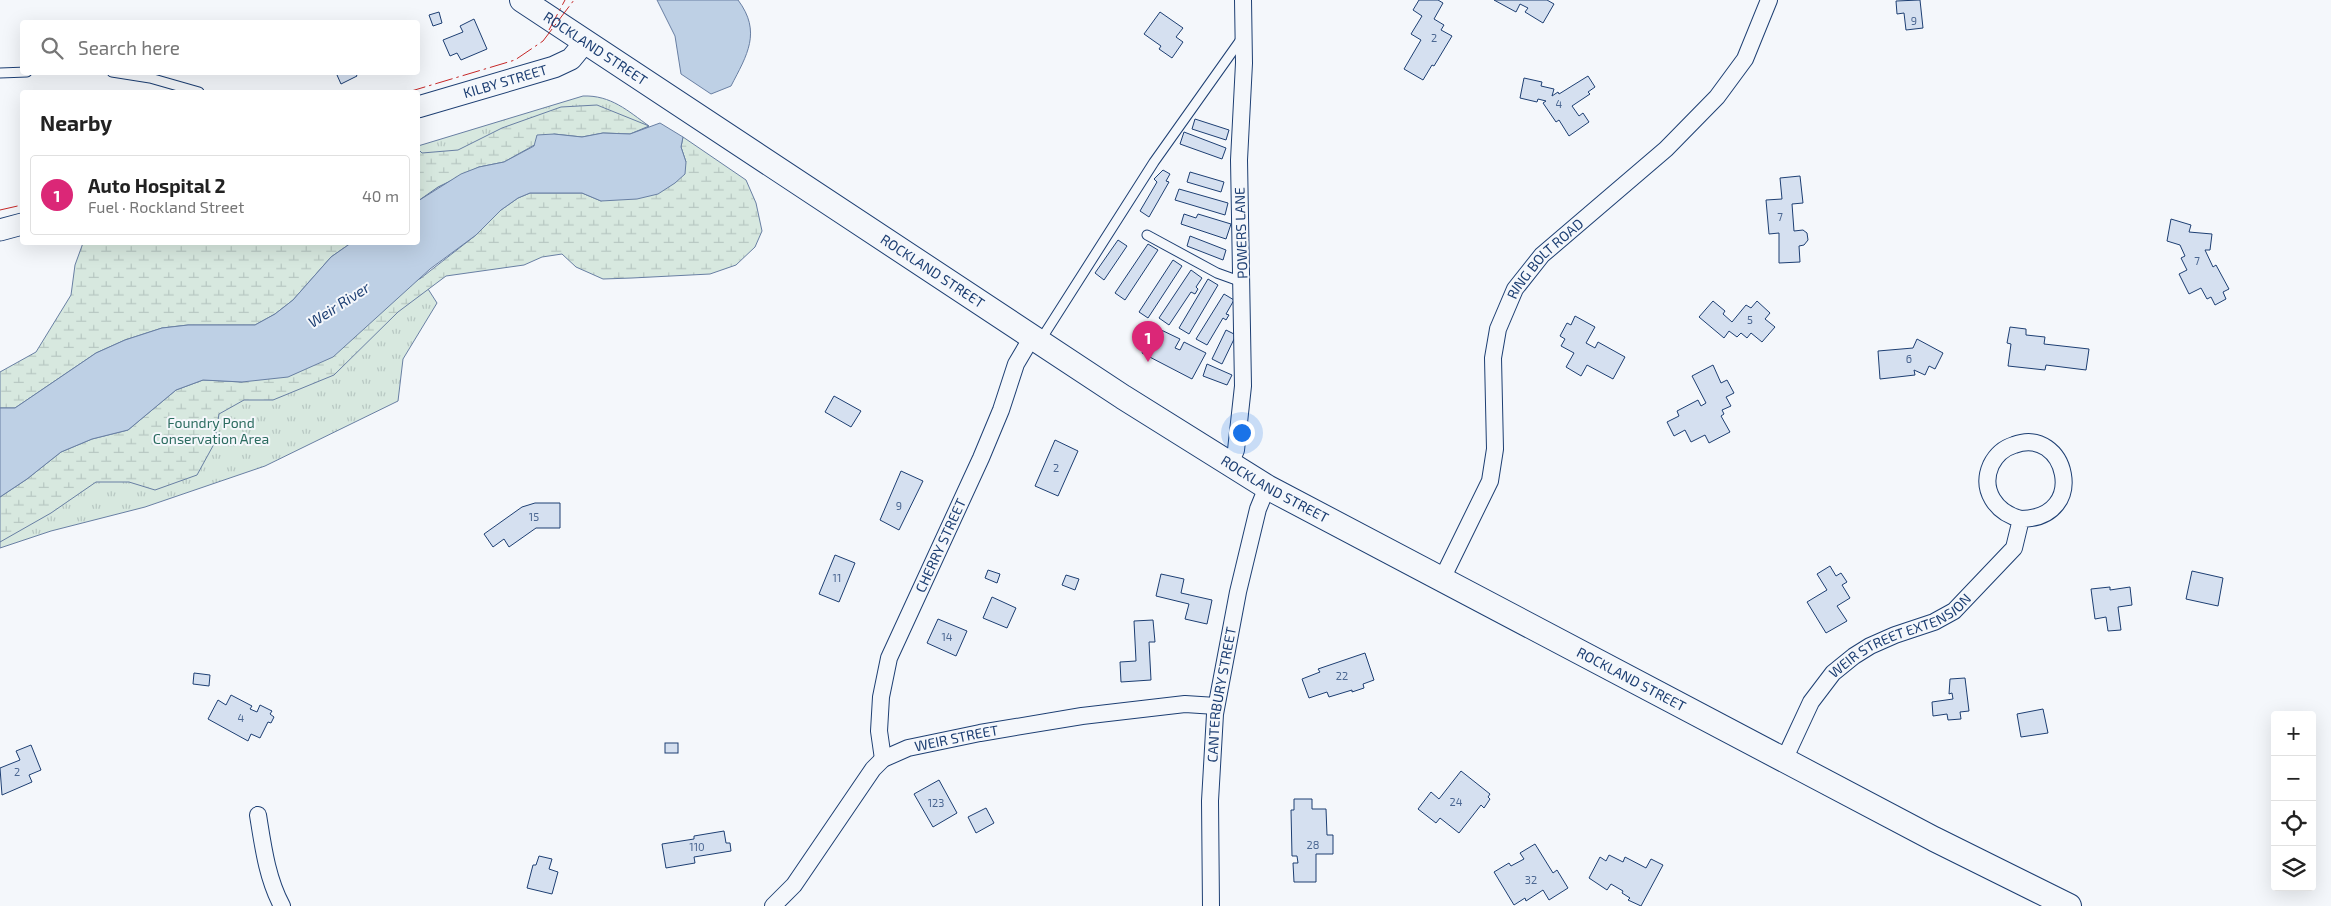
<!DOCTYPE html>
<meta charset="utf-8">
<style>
body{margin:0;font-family:"Exo 2",sans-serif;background:#f6f6f6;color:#222}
.controls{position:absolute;right:15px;bottom:15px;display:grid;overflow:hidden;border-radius:5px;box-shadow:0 5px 20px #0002}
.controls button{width:45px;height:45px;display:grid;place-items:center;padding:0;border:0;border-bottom:1px solid #e0e0e0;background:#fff;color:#222;font:25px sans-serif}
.you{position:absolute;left:1241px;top:432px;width:18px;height:18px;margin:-12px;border:4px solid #fff;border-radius:50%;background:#1a73e8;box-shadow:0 0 0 8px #1a73e833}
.badge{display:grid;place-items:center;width:32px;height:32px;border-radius:50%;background:#db2777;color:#fff;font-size:16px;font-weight:700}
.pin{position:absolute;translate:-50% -41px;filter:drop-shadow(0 1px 2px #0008)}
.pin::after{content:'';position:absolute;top:26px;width:18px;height:15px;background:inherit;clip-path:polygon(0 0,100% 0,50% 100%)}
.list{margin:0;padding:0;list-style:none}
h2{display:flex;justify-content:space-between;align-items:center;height:65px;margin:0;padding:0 20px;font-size:21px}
h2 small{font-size:16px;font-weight:400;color:#767676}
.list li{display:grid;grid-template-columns:32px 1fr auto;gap:15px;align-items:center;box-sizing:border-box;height:80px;margin:0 10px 10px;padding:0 10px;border:1px solid #e0e0e0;border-radius:5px}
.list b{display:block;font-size:19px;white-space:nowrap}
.list p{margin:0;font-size:16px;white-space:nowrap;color:#767676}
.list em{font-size:16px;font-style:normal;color:#767676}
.icon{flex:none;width:28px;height:28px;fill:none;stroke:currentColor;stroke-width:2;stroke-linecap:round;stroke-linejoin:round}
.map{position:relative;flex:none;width:2331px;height:906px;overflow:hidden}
.search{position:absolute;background:#fff;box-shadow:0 5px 20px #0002;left:20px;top:20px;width:400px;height:55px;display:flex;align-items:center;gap:12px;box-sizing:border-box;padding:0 18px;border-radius:5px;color:#767676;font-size:19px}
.panel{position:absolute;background:#fff;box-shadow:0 5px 20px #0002;left:20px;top:90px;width:400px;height:155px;border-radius:5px}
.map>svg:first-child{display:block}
.grass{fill:url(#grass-tufts);stroke:#687fa3}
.wetland{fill:url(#wetland-marsh);stroke:#687fa3}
.water{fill:#bed0e5;stroke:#687fa3}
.building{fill:#d5e0f0;stroke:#1d3f73}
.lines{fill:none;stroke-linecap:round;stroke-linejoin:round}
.service-casing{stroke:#1d3f73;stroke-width:11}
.minor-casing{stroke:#1d3f73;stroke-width:18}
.tertiary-casing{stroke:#1d3f73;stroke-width:23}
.secondary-casing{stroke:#1d3f73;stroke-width:26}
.service{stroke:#f4f7fb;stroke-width:9}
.minor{stroke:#f4f7fb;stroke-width:16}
.tertiary{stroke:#f4f7fb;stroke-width:21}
.secondary{stroke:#f4f7fb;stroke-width:24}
.power{stroke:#c62828;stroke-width:1;stroke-dasharray:18 4 2.5 4;stroke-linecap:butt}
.labels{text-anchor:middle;stroke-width:4;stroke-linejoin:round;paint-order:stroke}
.number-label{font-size:11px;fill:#4b6792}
.street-label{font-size:14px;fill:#1d3f73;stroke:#f4f7fb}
.park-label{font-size:14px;fill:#2c6c60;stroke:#f4f7fb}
.water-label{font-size:15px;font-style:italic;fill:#1d3f73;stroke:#f4f7fb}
</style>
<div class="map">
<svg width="2331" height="906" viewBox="0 0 2331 906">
<defs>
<pattern id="grass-tufts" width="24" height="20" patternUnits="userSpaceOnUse" patternTransform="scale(1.25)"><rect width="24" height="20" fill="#d7e8df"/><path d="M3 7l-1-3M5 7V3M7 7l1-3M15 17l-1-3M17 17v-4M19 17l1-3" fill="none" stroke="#b8c8c3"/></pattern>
<pattern id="wetland-marsh" width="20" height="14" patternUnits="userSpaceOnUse" patternTransform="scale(1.25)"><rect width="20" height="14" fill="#d7e8df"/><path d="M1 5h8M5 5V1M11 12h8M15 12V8" fill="none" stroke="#b8c8c3"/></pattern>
</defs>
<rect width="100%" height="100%" fill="#f4f7fb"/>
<g class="grass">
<path d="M583,96C611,95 628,111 649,126L630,134L603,133L582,137L554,134L438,187L418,201V146Z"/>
<polygon points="421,278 437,303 403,359 398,401 265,466 145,507 51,531 0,548 0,497 27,479 128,430 149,415 203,380"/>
</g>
<g class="wetland">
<polygon points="597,105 649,126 630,134 603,133 582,137 554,134 504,162 479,167 438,187 418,201 418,149 422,153 458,150 502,128 561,107"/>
<polygon points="683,137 746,180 756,203 762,231 755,247 736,265 710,274 632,278 603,279 576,267 562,254 542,257 524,265 446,276 398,312 334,375 273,400 244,400 219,414 214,444 197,475 155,490 129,482 96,482 51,513 0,542 0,497 27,479 61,452 92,439 128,430 176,390 203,380 242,382 421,278 476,235 501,210 518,198 530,193 582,193 601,201 686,162 681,147"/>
<polygon points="83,243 351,243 331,257 293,300 275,314 255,325 188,325 162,328 125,340 96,353 15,408 0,408 0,372 36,352 71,295 75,265"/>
</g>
<g class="water">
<path d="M657,0H738C762,32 747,55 731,86L711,94L681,74L675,36Z"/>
<polygon points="660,123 683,137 681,147 686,162 685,174 675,183 658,194 637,199 601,201 582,193 530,193 518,198 501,210 476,235 430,269 333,357 288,377 242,382 203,380 176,390 128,430 92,439 61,452 27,479 0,497 0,408 15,408 96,353 125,340 162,328 188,325 255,325 275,314 293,300 331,257 351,243 418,242 418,201 461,174 479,167 504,162 534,146 537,135 554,134 582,137 603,133 630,134"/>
</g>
<g class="building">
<polygon points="1419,0 1438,0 1443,3 1434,19 1444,25 1441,30 1452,36 1434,66 1432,65 1423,80 1404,69 1421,40 1411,34 1422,16 1413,10"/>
<polygon points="1494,0 1547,0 1554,4 1543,23 1525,12 1528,8 1520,4 1516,12"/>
<polygon points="1920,0 1923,28 1906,30 1904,13 1897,14 1896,1"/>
<polygon points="439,12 442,23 433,26 429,15"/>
<polygon points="1160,12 1183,28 1176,37 1183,42 1172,58 1159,49 1161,46 1144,34"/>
<polygon points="474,19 487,49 461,60 457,53 450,56 443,40 463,32 460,26"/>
<polygon points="341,72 355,72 357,76 341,84 337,75"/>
<polygon points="1588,76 1595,87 1588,92 1590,94 1572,106 1579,116 1583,113 1589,122 1569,136 1559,120 1556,122 1543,103 1546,101 1538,99 1537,102 1520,98 1524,78 1542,82 1541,86 1554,89 1552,96 1558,92 1559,94"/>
<polygon points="1195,119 1229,130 1226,140 1192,129"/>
<polygon points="1184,132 1226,148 1222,159 1180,144"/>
<polygon points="1163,170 1170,174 1166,181 1169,182 1149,217 1140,211 1157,182 1154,179"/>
<polygon points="1190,172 1224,182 1221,192 1187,182"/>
<polygon points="1800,176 1803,203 1792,204 1794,231 1803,230 1807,233 1808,240 1804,245 1799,246 1800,262 1779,263 1779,233 1769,234 1766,200 1782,199 1780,178"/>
<polygon points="1179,189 1228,203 1225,215 1175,200"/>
<polygon points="1184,214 1196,218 1198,214 1231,224 1226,239 1181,224"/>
<polygon points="2171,219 2191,225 2189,232 2212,234 2210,250 2205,250 2213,267 2216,265 2229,289 2223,292 2226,299 2215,305 2211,297 2207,299 2201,288 2189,294 2179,274 2187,270 2181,258 2185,256 2180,245 2167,241"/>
<polygon points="1190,236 1226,250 1223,260 1187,246"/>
<polygon points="1118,240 1127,246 1104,280 1095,273"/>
<polygon points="1148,244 1158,250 1125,300 1115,293"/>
<polygon points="1173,260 1182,266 1148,318 1139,312"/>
<polygon points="1191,270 1202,278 1196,287 1198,289 1195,294 1191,292 1169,325 1159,318"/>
<polygon points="1208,279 1218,285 1189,334 1179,328"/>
<polygon points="1224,294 1234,300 1226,314 1229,315 1226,320 1223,318 1207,345 1196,339"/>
<polygon points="1713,301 1725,311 1723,314 1732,322 1746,305 1751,308 1757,301 1770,313 1765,319 1775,327 1762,342 1751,333 1747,338 1741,333 1737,337 1729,331 1724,338 1699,317"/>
<polygon points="1575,316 1595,327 1586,343 1595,348 1598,342 1625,357 1613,379 1587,365 1581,376 1566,367 1574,353 1561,346 1565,339 1560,336 1567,323 1571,325"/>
<polygon points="1155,327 1180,339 1175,348 1180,350 1184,342 1206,353 1192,379 1142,353"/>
<polygon points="2010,327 2026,329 2026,335 2045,337 2044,344 2089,349 2086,370 2046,365 2045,370 2008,366 2011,344 2007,343"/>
<polygon points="1226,330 1236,335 1222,364 1212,359"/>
<polygon points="1917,339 1943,353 1935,369 1929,366 1925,375 1914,370 1915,375 1880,379 1878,351 1913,348"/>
<polygon points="1207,364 1232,375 1227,385 1203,376"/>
<polygon points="1713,365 1721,383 1727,380 1734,393 1726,397 1731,406 1722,410 1724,414 1721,416 1730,432 1709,443 1705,435 1691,442 1685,430 1674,436 1667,422 1679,416 1677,411 1698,400 1701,406 1706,403 1692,376"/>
<polygon points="834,396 861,411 851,427 825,412"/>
<polygon points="1055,440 1078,451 1058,496 1035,486"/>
<polygon points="901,471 923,481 899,530 880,520"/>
<polygon points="535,503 560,503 560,528 536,528 509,547 504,539 493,547 484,534 522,507"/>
<polygon points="835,555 855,563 839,602 819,594"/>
<polygon points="1830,566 1836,576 1841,573 1847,582 1842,585 1850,598 1837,606 1847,621 1826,633 1807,602 1827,590 1817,574"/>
<polygon points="988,570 1000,574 997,583 985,578"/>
<polygon points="2192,571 2223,578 2218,606 2186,599"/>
<polygon points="1161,574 1184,579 1181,593 1212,600 1207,624 1185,619 1189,604 1156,596"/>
<polygon points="1066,575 1079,579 1075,590 1062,585"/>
<polygon points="2110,587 2110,590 2130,587 2132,605 2118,607 2121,630 2108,631 2106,617 2095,619 2091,589"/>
<polygon points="992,597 1016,608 1007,628 983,618"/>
<polygon points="938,619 967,631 956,656 927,643"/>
<polygon points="1153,620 1155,642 1149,642 1151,680 1121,682 1120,662 1136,661 1134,621"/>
<polygon points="1365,653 1374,680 1363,684 1364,688 1352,692 1352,690 1329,697 1327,692 1309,698 1302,679 1320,672 1318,669"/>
<polygon points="194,673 210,675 209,686 193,684"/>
<polygon points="1965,678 1969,711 1960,712 1961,719 1948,720 1947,714 1933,716 1932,702 1953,699 1952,693 1949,694 1950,679"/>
<polygon points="231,695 252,706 250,709 257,712 260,705 272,711 270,714 274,717 271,723 268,722 260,738 251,734 248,741 208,719 218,700 226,705"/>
<polygon points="2043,709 2048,733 2021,737 2017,714"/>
<rect x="665" y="743" width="13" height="10"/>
<polygon points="31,745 41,770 29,775 32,782 2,795 0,768 20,760 16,751"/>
<polygon points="1461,771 1490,794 1488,797 1490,799 1484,808 1481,805 1459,833 1440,818 1436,823 1418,809 1431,792 1439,799"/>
<polygon points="939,780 957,813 933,827 914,794"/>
<polygon points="1294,799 1312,799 1312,809 1326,809 1327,835 1333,835 1333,854 1316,854 1316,882 1294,882 1293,863 1298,863 1297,856 1292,856 1291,810 1294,810"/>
<polygon points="986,808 994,823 976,833 968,817"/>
<polygon points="724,831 726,843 730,843 731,851 694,857 695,863 666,868 662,844 694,839 694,836"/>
<polygon points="1535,844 1553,873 1557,870 1568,888 1549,900 1543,890 1526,901 1525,898 1514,905 1494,872 1509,863 1511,866 1524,859 1520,853"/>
<polygon points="1609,855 1623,862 1625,857 1646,868 1651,859 1663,865 1641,906 1628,900 1630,898 1622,893 1623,891 1611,884 1607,890 1589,878 1600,857 1606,861"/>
<polygon points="539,856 552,859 549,869 558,872 552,894 527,888 533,865 536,865"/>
</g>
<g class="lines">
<g class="service-casing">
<g id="service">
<polyline points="112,72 150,78 199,92"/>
<polyline points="0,73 27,72"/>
<polyline points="1147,235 1217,273 1242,282"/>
<polyline points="1040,341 1154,162 1242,38"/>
</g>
</g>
<g class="minor-casing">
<g id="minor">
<polyline points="1230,464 1236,450 1243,386 1239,160 1244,63 1243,0"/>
<path id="s1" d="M1442,579L1490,481L1495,449L1493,358L1498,329L1515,289L1542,255L1666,149L1717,97L1745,59L1769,0"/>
<path id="s2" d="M883,759L879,731L881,697L889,658L981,458L1001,410L1016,364L1032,337"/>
<path id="s3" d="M1784,760L1811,702L1833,673L1854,656L1870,646L1895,635L1934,622L1954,611L2014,548L2021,519C2090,518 2066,425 2014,445C2004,448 1996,455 1991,465C1980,490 1996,513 2021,519"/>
<path d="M258,815C263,846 267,878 282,906"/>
<path id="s4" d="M773,906L794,885L873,769L883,759L908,748L980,733L1082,716L1185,704L1216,706"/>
<path id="s5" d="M1211,906L1210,801L1215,714L1238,592L1258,509L1267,487"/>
</g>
</g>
<g class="tertiary-casing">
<g id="tertiary">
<path id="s6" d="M418,107L554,67L571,59L585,42"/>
<polyline points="0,230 22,224"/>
</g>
</g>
<g class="secondary-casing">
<g id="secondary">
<path id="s7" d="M522,0L1123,397L1267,487L1934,839L2069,906"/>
</g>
</g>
<use href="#service" class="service"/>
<use href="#minor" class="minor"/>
<use href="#tertiary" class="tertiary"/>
<use href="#secondary" class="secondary"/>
<g class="power">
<polyline points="549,30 565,0"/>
<polyline points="408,92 515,60 543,41 574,0"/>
<polyline points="0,210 22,205"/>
</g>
</g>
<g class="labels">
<g class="number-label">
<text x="1914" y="25">9</text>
<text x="1434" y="42">2</text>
<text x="1559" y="108">4</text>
<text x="1780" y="221">7</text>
<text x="2197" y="265">7</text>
<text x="1750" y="324">5</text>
<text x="1909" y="363">6</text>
<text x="1056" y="472">2</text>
<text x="899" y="510">9</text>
<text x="534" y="521">15</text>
<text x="837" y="582">11</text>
<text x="947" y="641">14</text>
<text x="1342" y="680">22</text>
<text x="241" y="722">4</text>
<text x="17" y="776">2</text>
<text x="1456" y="806">24</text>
<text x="936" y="807">123</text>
<text x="1313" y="849">28</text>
<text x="697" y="851">110</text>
<text x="1531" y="884">32</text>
</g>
<g class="street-label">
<text dy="5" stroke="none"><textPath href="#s7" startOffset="88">ROCKLAND STREET</textPath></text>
<text dy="5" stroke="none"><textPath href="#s6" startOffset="91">KILBY STREET</textPath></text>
<text transform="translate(1241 233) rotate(-92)" y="5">POWERS LANE</text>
<text dy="5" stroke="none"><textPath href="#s1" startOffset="348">RING BOLT ROAD</textPath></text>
<text dy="5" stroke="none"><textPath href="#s7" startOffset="492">ROCKLAND STREET</textPath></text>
<text dy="5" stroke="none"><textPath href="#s7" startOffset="898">ROCKLAND STREET</textPath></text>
<text dy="5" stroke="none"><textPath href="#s2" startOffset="226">CHERRY STREET</textPath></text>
<text dy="5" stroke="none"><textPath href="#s3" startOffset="178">WEIR STREET EXTENSION</textPath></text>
<text dy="5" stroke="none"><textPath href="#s7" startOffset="1302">ROCKLAND STREET</textPath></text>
<text dy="5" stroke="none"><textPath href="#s5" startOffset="212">CANTERBURY STREET</textPath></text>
<text dy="5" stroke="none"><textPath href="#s4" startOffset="261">WEIR STREET</textPath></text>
</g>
<g class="park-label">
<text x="211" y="428">Foundry Pond<tspan x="211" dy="16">Conservation Area</tspan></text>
</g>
<g class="water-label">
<text transform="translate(339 305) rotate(-33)" y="5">Weir River</text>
</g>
</g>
</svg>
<div class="controls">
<button>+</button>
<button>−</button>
<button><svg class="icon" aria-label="locate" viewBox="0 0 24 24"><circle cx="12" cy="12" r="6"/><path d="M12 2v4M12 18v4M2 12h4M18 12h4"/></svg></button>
<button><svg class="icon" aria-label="layers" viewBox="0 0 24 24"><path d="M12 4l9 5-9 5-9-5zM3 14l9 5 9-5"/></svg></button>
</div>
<div class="you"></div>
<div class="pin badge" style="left:1148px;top:362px">1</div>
<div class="search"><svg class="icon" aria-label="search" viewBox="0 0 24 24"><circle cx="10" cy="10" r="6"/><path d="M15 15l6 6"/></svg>Search here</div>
<section class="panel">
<h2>Nearby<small></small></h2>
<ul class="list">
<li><span class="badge">1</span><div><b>Auto Hospital 2</b><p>Fuel · Rockland Street</p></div><em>40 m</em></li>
</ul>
</section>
</div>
